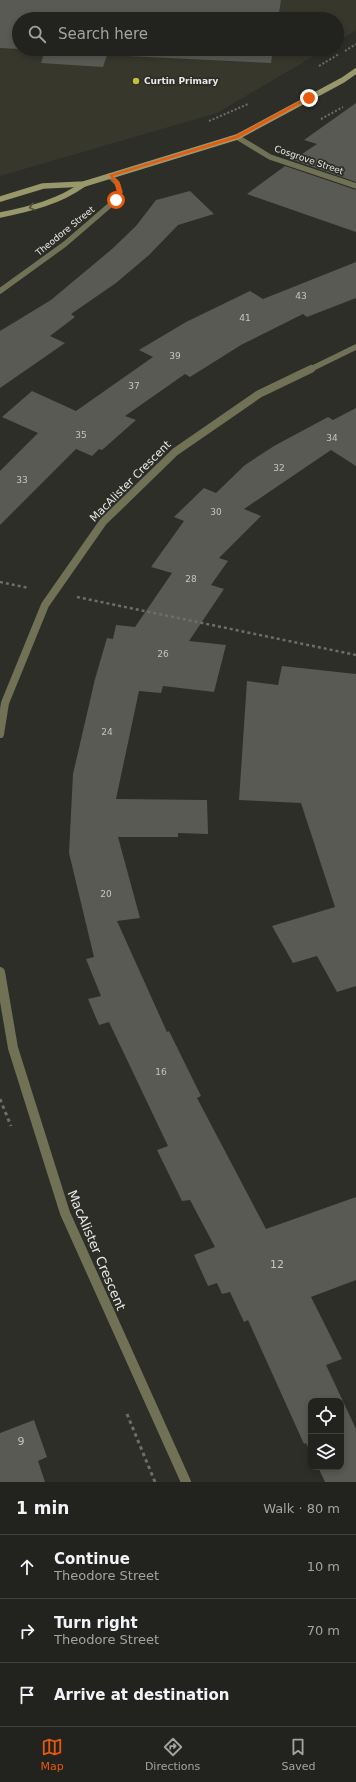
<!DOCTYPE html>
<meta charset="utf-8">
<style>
body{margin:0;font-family:"DejaVu Sans",sans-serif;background:#2a2a27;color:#f1f3f6}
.controls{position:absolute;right:12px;bottom:12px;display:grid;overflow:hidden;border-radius:8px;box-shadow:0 2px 6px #0003}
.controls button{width:36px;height:36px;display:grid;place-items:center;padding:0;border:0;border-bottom:1px solid #3f3f3c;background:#22221e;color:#f1f3f6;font:20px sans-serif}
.stop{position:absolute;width:12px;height:12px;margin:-9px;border:3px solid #ea580c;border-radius:50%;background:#fff}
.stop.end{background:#ea580c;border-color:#fff;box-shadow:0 1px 4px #0008}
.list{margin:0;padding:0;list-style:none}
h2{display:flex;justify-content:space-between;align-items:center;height:52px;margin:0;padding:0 16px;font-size:17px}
h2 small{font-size:13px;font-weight:400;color:#a2a4a4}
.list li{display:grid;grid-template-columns:26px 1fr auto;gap:12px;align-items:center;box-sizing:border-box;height:64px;padding:0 16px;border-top:1px solid #3f3f3c}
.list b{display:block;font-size:15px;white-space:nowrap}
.list p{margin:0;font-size:13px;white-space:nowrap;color:#a2a4a4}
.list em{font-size:13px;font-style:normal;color:#a2a4a4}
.icon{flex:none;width:22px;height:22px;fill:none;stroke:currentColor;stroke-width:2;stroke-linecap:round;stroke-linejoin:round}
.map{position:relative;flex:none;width:356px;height:1482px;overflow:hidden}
.search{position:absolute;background:#22221e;box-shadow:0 2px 6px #0003;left:12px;right:12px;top:12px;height:44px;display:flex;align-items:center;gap:10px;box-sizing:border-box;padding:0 14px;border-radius:22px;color:#a2a4a4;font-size:15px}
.sheet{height:244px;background:#22221e}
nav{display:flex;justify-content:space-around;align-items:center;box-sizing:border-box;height:56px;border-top:1px solid #3f3f3c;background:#22221e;font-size:11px;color:#a2a4a4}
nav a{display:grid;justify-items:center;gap:2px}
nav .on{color:#ea580c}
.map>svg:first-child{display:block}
.built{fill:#37372c}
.building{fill:#5a5a54}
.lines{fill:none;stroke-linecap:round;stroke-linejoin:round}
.path-far2{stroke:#6e6e69;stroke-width:2;stroke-dasharray:2 2;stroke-linecap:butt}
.path-far1{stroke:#6e6e69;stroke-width:2.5;stroke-dasharray:3 3;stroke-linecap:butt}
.path{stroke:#6e6e69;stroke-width:3;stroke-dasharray:3.5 3.5;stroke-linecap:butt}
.street-far2{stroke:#717156;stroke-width:5.5}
.street-far1{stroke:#717156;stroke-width:8}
.street{stroke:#717156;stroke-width:10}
.secondary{stroke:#98986b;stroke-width:5.5}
.oneway{stroke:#52533f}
.route{fill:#ea580c}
.poi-dot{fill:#c1be40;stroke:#2d2e28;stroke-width:1.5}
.labels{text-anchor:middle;stroke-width:3.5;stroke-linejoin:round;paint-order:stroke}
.far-poi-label{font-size:9px;font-weight:bold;fill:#e8e8e5;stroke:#2d2e28;text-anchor:start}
.far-street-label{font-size:9px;fill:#e8e8e5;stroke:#2d2e28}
.number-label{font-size:9px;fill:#c4c4c1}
.street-label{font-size:11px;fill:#e8e8e5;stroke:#2d2e28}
.near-number-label{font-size:11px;fill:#c4c4c1}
.near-street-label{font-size:13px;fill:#e8e8e5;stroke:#2d2e28}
</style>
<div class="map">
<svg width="356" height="1482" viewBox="0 0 356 1482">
<rect width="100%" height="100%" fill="#2d2e28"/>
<polygon class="built" points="0,0 356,0 356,30 337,42 337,19 19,19 19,49 326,49 217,113 0,176"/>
<g class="building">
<polygon points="0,0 281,0 278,19 19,19 19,49 0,48"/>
<polygon points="26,49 273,49 271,63 107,55 103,67 41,63 45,50"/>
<polygon points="356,103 356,182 293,160 317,144 304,140"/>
<polygon points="285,166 356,190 356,232 247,194"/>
<polygon points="190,191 214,214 178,225 149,255 116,283 71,314 75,317 50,336 65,343 0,388 0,331 51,300 112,249 136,226 156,200"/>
<polygon points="356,262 356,298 307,317 303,314 241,345 190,377 185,374 125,416 136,420 102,450 99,449 92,456 76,449 0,525 0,471 38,433 2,417 32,391 76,411 153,357 139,350 186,322 250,291 263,299"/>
<polygon points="356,408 356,466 331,450 244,509 261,516 219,558 228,561 211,585 224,589 189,641 226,645 214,692 163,686 161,693 139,691 116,799 207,800 208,834 178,833 178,837 118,837 140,918 117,921 167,1032 169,1031 201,1096 197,1098 266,1229 356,1197 356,1280 311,1297 342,1359 326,1365 356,1429 356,1482 325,1482 318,1467 341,1467 341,1401 311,1401 311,1453 306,1443 304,1444 248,1320 244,1322 230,1292 222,1294 217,1283 208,1286 194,1255 215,1247 190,1200 182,1201 157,1150 168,1146 109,1022 99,1025 88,999 101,996 86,959 94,957 69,853 73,774 95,679 107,638 113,639 116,625 135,627 172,573 151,567 184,521 174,517 204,488 216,493 245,465 274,446 328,417 333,420"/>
<polygon points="282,666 356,674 356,986 337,992 317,956 293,963 272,926 335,907 301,803 239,800 247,681 278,685"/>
<polygon points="34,1420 47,1457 38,1461 45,1482 0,1482 0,1433"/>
</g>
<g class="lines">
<g class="path-far2">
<polyline points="345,51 356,44"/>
<polyline points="319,66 339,54"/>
<polyline points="321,119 343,107"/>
<polyline points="209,121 248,104"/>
</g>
<g class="path-far1">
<polyline points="0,582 29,588"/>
<polyline points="77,597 356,655"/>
</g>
<g class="path">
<polyline points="0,1099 11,1126"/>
<polyline points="127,1414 155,1482"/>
</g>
<g class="street-far2">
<polyline points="237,137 270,157 356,186"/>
<polyline points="0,291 65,244 116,200 120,192 117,183 110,176"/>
<polyline points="309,370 356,347"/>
</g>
<polyline class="street-far1" points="0,734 5,703 45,605 103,522 175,452 259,394 311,369"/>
<polyline class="street" points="0,972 13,1048 65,1213 186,1482"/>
<g class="secondary">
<polyline points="0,199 43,186 84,184 237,137 343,80 356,71"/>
<path d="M0,215C30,209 59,202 84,184"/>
</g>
</g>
<defs><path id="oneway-chevron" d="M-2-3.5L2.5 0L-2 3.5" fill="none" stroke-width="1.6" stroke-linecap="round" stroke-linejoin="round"/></defs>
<use class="oneway" href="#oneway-chevron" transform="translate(32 207) rotate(165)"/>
<polygon class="route" points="307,97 311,98 238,138 113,176 120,183 122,192 118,201 114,200 117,192 115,183 109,175 235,136"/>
<circle class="poi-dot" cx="136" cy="81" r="4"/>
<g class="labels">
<g class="far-poi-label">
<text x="144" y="84">Curtin Primary</text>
</g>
<g class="far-street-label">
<text transform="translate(309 160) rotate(19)" y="3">Cosgrove Street</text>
<text transform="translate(65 231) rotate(-39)" y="3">Theodore Street</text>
</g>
<g class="number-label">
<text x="301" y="299">43</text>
<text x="245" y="321">41</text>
<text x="175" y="359">39</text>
<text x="134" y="389">37</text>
<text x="81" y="438">35</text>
<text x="332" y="441">34</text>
<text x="279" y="471">32</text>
<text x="22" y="483">33</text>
<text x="216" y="515">30</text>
<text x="191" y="582">28</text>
<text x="163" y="657">26</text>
<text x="107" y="735">24</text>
<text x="106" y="897">20</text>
<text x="161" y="1075">16</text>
</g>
<g class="street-label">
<text transform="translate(130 481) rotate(-45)" y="4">MacAlister Crescent</text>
</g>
<g class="near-number-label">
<text x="277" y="1268">12</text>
<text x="21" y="1445">9</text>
</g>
<g class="near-street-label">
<text transform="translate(97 1250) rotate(67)" y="5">MacAlister Crescent</text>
</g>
</g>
</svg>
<div class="controls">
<button><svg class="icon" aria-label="locate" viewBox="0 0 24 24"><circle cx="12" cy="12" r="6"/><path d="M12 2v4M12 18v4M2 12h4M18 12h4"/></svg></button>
<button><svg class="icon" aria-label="layers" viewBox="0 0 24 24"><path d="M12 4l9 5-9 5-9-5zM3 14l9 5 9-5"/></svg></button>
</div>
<div class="stop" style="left:116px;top:200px"></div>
<div class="stop end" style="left:309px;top:98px"></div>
<div class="search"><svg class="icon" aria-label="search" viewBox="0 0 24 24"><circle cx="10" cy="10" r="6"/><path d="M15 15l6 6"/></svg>Search here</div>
</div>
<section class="sheet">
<h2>1 min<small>Walk · 80 m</small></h2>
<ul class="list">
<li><svg class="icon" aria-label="ahead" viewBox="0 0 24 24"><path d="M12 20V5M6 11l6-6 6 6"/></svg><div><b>Continue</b><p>Theodore Street</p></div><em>10 m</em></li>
<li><svg class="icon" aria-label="right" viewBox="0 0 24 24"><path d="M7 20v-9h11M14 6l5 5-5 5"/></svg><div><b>Turn right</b><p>Theodore Street</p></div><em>70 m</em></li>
<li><svg class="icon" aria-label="arrive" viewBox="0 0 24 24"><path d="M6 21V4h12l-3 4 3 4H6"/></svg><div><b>Arrive at destination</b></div></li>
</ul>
</section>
<nav>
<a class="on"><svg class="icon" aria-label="map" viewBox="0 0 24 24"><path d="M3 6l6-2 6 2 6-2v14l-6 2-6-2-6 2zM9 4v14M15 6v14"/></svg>Map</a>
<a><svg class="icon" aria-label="directions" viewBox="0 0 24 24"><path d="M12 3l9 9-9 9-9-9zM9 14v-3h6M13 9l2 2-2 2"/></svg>Directions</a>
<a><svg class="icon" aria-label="saved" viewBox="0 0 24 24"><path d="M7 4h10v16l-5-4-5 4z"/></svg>Saved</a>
</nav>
